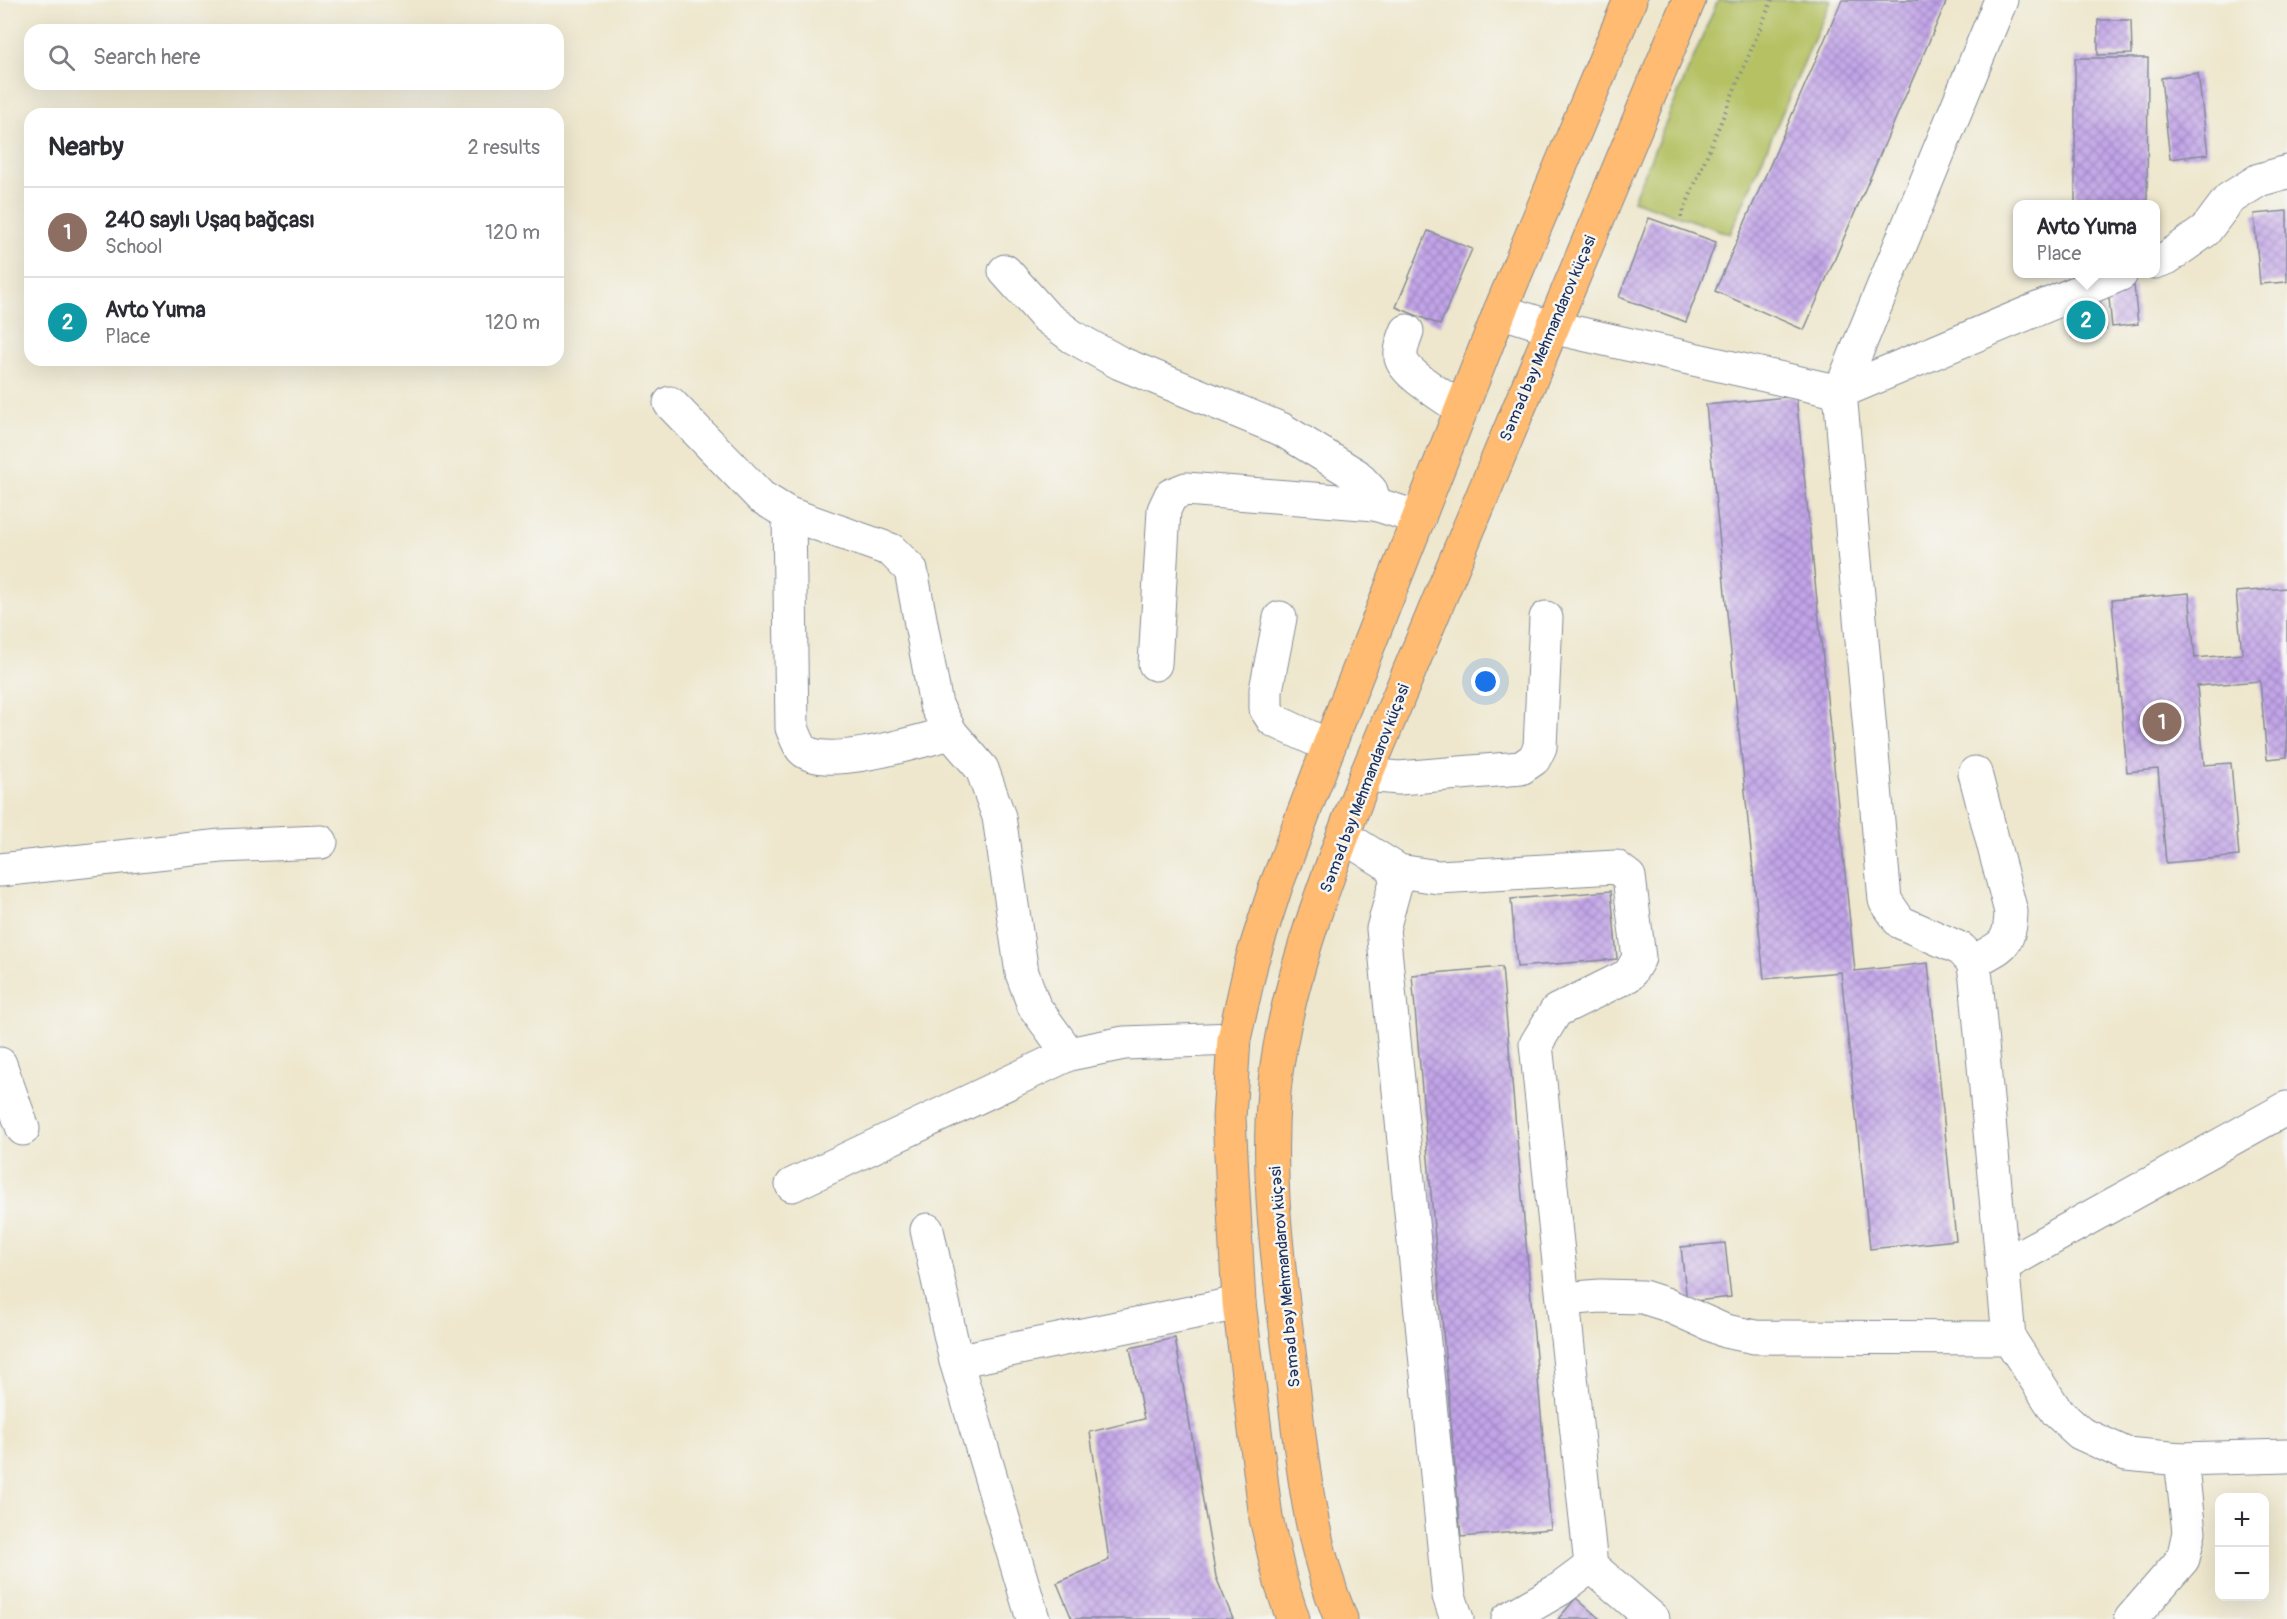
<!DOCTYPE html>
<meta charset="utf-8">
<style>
body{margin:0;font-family:Pangolin,sans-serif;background:#f7f7f7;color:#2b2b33}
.controls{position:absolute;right:18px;bottom:18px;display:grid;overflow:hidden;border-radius:12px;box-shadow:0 6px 24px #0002}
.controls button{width:54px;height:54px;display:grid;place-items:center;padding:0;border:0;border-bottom:2px solid #e1e1e2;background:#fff;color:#2b2b33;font:30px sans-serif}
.you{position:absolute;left:1486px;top:682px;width:21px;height:21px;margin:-15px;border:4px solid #fff;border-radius:50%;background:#1a73e8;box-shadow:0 0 0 9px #1a73e833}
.badge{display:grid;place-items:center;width:39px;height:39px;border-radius:50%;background:#0f766e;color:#fff;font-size:20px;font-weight:700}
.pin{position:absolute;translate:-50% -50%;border:3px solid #fff;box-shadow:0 2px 6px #0006}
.popup{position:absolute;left:2013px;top:200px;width:147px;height:78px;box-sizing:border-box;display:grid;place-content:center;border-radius:12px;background:#fff;filter:drop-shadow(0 2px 4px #0005);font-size:20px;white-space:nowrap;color:#7c7c81}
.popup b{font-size:22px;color:#2b2b33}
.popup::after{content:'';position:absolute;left:50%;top:100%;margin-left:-12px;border:12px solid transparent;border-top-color:#fff}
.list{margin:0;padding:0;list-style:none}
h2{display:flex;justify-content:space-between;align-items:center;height:78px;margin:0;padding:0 24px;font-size:26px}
h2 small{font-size:20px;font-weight:400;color:#7c7c81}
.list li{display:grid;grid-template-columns:39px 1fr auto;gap:18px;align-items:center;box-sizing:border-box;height:90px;padding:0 24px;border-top:2px solid #e1e1e2}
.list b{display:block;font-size:22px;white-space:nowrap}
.list p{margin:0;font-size:20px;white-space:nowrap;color:#7c7c81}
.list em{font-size:20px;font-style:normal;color:#7c7c81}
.icon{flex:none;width:33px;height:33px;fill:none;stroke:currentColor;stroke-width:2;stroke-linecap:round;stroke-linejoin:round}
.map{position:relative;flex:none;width:2287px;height:1619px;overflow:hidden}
.search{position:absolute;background:#fff;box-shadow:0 6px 24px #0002;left:24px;top:24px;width:540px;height:66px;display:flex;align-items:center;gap:15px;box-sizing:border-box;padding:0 21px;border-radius:18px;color:#7c7c81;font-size:22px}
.panel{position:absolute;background:#fff;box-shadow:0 6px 24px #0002;left:24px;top:108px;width:540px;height:258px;border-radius:18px}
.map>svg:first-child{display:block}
.park{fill:#b5c163;stroke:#687860;stroke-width:1.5}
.building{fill:url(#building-cross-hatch)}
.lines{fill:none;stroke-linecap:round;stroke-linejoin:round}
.minor-casing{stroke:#848b96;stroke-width:35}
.major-casing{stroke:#848b96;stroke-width:35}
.path{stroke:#848b96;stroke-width:4;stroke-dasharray:1.5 4.5;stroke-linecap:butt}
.minor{stroke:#fff;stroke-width:33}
.major{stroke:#febb71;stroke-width:33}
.labels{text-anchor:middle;stroke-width:5;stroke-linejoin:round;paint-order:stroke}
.street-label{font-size:16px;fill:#1b2f5e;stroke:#f6f6f2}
</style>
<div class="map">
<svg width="2287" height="1619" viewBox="0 0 2287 1619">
<defs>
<pattern id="building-cross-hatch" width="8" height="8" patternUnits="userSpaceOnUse" patternTransform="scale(1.5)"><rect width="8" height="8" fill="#c2a4e8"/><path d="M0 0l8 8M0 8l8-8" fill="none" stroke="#9d86bf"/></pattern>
</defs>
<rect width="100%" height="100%" fill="#f6f6f2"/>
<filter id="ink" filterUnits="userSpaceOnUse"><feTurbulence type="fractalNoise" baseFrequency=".0167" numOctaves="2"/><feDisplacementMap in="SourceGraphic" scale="12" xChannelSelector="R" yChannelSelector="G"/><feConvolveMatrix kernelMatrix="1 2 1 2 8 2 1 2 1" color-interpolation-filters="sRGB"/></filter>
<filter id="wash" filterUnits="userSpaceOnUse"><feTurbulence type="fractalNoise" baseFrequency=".008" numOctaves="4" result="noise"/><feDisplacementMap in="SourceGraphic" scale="24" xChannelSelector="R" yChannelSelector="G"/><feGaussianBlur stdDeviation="1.35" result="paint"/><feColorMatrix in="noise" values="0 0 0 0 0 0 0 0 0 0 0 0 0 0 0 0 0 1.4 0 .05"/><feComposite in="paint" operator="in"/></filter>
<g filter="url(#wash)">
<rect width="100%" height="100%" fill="#eee7cd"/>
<polygon class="park" points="1718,0 1831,0 1730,234 1633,200"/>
<g id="blocks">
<g class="building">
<polygon points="1842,0 1947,0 1804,330 1715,291"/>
<polygon points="2098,20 2131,20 2132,54 2098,55"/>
<polygon points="2075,58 2148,58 2147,204 2075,204"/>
<polygon points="2198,73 2208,154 2170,159 2161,78"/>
<polygon points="2287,211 2287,282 2260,284 2254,214"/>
<polygon points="1649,218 1716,242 1686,322 1619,297"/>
<polygon points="1428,231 1472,249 1440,325 1396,307"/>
<polygon points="2134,286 2138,324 2112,327 2108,289"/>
<polygon points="2101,303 2106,330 2072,337 2067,309"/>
<polygon points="1796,396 1855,971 1928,963 1956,1240 1870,1249 1841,972 1764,979 1706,405"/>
<polygon points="2287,588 2287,757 2267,759 2260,681 2197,686 2204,765 2231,763 2239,856 2166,863 2158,769 2127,772 2112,600 2189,593 2195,658 2242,654 2236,592"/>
<polygon points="1611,891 1617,959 1517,967 1511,899"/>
<polygon points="1502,967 1551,1529 1461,1537 1412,975"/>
<polygon points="1725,1243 1731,1297 1687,1302 1681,1247"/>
<polygon points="1175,1338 1216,1577 1233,1619 1072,1619 1057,1583 1109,1560 1090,1432 1144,1419 1130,1348"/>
<polygon points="1576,1598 1600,1619 1558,1619"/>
</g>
</g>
</g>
<g filter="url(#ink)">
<use href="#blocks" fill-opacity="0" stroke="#848b96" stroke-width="1.5"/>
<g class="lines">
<g class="minor-casing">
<g id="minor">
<polyline points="2155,262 2167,258 2205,231 2229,199 2259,180 2287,172"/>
<polyline points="1005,271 1045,316 1073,337 1120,363 1281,429 1356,475 1371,491 1375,504"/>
<polyline points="2121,274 1840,392 1885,900 1900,922 1961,949 1973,962 1976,979 2009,1338 2057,1412 2080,1433 2126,1454 2181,1459 2189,1532 2183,1559 2131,1619"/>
<polyline points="1500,311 1551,327 1840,392 2001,0"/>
<path d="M1407,331C1404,339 1400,349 1401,358C1405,375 1447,398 1461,409"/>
<polyline points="670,403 761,497 789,514 891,550 911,570 936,705 951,733 982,769 999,817 1022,973 1034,1006 1069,1054 1124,1043 1234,1039"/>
<path d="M789,514L792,728C795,735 798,744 802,749C822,772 923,740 951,733"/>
<polyline points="1280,618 1266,690 1266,709 1273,720 1329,746"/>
<polyline points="1155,664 1164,510 1171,495 1186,489 1375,504 1419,518"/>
<polyline points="1366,775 1399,778 1521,768 1534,759 1540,747 1546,618"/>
<polyline points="1343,836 1399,871 1438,877 1616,867 1629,877 1639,958 1629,975 1556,1011 1536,1044 1591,1566"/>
<polyline points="0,870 221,846 321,842"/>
<polyline points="1399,871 1383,929 1449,1596 1457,1619"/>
<path d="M1973,962C2001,946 2010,947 2011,912L1975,773"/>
<polyline points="0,1064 23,1129"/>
<polyline points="792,1185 1069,1054"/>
<polyline points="927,1230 956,1361"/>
<polyline points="2002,1266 2287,1108"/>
<polyline points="1564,1299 1600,1296 1643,1297 1665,1304 1725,1331 1755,1337 2009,1338"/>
<polyline points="2181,1459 2287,1456"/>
<polyline points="1033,1619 956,1361 1239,1303"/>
<polyline points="1508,1619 1560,1589 1591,1566 1653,1619"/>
</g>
</g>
<g class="major-casing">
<g id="major">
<polyline points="1293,1619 1281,1583 1266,1518 1239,1303 1229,1118 1234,1039 1252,960 1276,886 1329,746 1500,311 1630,0"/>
<path d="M1341,1619C1308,1539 1301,1452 1291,1367C1278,1265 1261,1149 1280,1047C1296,956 1333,861 1366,775L1689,0"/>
</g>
</g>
<polyline class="path" points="1681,217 1772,0"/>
<use href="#minor" class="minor"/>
<use href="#major" class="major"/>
</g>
</g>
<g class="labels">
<g class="street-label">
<text transform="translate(1547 338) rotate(-67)" y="6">Səməd bəy Mehmandarov küçəsi</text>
<text transform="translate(1364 788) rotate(-69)" y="6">Səməd bəy Mehmandarov küçəsi</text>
<text transform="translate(1284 1277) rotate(-95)" y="6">Səməd bəy Mehmandarov küçəsi</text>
</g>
</g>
</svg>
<div class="controls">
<button>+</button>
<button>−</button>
</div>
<div class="you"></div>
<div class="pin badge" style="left:2162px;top:722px;background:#8d6e63">1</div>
<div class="pin badge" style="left:2086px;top:320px;background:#0f9aa8">2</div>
<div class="popup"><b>Avto Yuma</b>Place</div>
<div class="search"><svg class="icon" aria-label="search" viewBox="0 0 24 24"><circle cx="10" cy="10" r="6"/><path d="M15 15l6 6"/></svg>Search here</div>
<section class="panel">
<h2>Nearby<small>2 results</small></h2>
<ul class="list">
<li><span class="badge" style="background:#8d6e63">1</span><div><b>240 saylı Uşaq bağçası</b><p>School</p></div><em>120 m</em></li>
<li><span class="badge" style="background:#0f9aa8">2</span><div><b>Avto Yuma</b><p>Place</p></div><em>120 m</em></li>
</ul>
</section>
</div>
